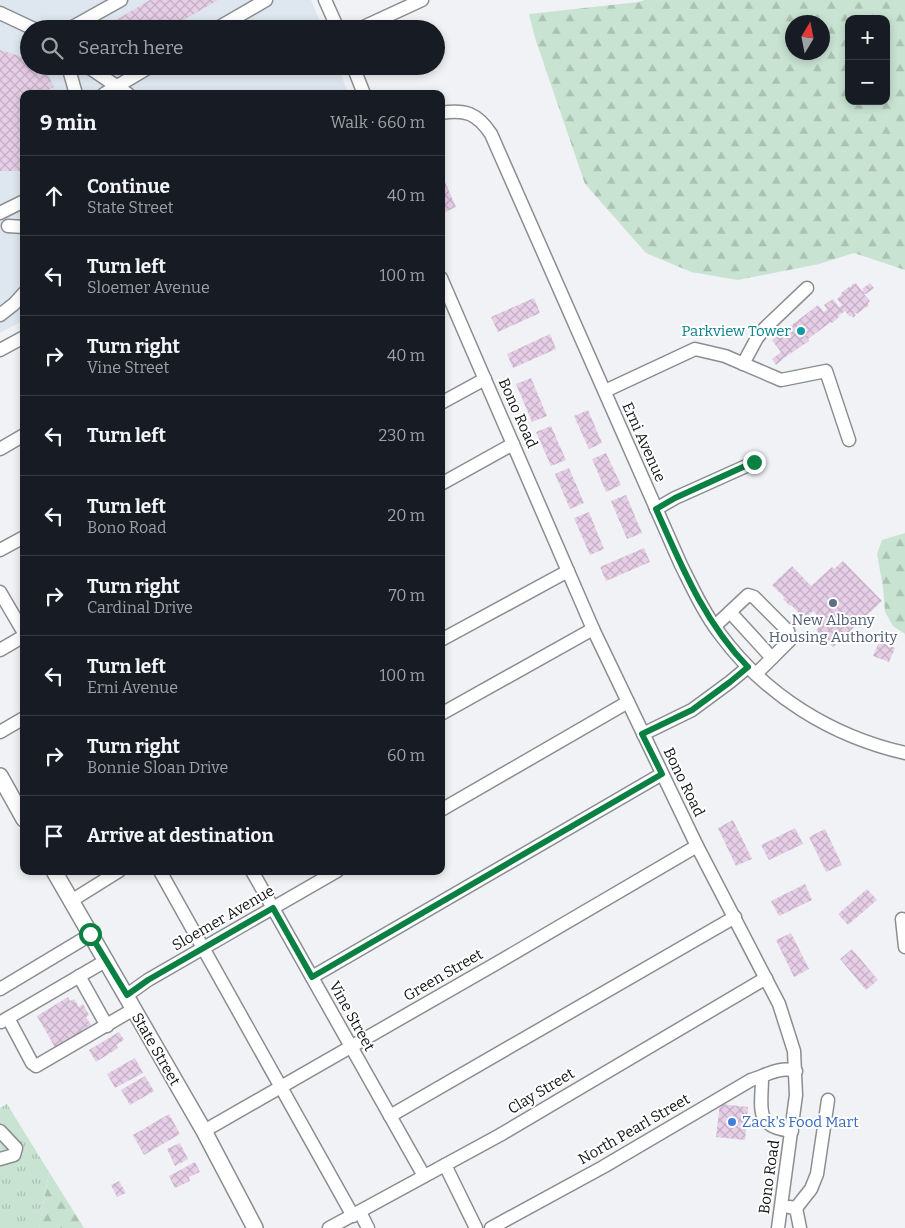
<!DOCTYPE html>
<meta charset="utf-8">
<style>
body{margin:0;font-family:Bitter,serif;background:#20242c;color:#f1f3f6}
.controls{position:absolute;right:15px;top:15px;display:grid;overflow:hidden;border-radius:10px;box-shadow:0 2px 8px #0003}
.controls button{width:45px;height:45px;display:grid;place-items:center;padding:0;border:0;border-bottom:1px solid #363941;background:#171b24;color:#f1f3f6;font:25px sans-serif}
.compass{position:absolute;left:785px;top:15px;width:45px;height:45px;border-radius:50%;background:#171b24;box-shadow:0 2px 8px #0003;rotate:10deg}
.stop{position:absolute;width:15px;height:15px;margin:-11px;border:4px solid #0b8043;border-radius:50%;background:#fff}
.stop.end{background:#0b8043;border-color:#fff;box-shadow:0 1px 5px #0008}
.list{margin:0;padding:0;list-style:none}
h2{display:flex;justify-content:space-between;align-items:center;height:65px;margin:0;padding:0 20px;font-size:21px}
h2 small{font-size:16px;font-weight:400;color:#9ea1a6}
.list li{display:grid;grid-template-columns:32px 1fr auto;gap:15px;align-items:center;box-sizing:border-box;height:80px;padding:0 20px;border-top:1px solid #363941}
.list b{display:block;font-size:19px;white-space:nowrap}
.list p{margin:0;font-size:16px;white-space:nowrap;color:#9ea1a6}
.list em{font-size:16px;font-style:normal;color:#9ea1a6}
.icon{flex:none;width:28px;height:28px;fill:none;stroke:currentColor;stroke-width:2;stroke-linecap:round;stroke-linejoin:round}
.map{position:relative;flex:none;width:905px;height:1228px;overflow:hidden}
.search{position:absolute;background:#171b24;box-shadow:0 2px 8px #0003;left:20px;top:20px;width:425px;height:55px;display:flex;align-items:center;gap:12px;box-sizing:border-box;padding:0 18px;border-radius:28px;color:#9ea1a6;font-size:19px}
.panel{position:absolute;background:#171b24;box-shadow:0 2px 8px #0003;left:20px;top:90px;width:425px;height:785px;border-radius:10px}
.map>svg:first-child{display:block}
.built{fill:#dee6ef}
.forest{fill:url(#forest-firs);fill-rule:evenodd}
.park{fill:url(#park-tufts)}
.building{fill:url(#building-cross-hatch)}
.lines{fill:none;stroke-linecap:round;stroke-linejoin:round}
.minor-casing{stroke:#8b8e90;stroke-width:15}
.major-casing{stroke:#8b8e90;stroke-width:18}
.minor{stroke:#fff;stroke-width:12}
.major{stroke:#fff;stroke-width:15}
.route{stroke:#0b8043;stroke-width:6}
.culture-dot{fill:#0f9aa8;stroke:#fff;stroke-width:2}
.service-dot{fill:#5c6f8a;stroke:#fff;stroke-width:2}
.shop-dot{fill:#3f7fe0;stroke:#fff;stroke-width:2}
.labels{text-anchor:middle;stroke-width:4;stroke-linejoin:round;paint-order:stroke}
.culture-label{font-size:15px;fill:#0d838f;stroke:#fff;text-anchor:end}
.street-label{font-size:15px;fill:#131415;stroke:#fff}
.service-label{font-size:15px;fill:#4e5e75;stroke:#fff}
.shop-label{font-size:15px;fill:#366cbe;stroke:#fff;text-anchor:start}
</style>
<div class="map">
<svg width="905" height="1228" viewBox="0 0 905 1228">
<defs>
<pattern id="forest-firs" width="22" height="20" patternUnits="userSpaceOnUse" patternTransform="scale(1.25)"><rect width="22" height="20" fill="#c8e3d2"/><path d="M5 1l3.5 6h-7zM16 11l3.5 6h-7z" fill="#abc2b3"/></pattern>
<pattern id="park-tufts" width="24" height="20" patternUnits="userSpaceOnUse" patternTransform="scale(1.25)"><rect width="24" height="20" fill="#c8e3d2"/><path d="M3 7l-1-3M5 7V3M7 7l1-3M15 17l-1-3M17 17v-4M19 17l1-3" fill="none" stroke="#abc2b3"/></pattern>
<pattern id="building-cross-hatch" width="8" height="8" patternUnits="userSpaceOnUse" patternTransform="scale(1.25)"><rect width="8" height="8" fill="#e6cee6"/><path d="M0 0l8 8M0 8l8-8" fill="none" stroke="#c4b0c4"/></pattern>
</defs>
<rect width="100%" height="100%" fill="#f0f2f5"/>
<polygon class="built" points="0,0 311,0 323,29 29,29 29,66 338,66 348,94 24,94 24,320 0,333"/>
<g class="forest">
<path d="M644,0H905V270L854,253L819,264L738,280L691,272L646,253L585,184L535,38L529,14L639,2ZM849,19H886V101H849ZM792,22H822V52H792Z"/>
<polygon points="905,533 905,634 893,626 885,612 883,587 877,554 882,540"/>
<polygon points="49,1172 84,1228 39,1228"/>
</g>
<polygon class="park" points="7,1104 49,1172 39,1228 0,1228 0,1108"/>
<g class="building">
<polygon points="150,0 218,0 168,29 121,29 116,20"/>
<polygon points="0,50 29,59 29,66 39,66 49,77 54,87 49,89 53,94 24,94 24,170 20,171 0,171"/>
<polygon points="441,173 456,207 441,214"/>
<polygon points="853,283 854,285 856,283 862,291 864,290 862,289 870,283 874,288 866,294 864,294 870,301 868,303 869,305 867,307 865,306 866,307 857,314 856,313 854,314 856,315 853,318 852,315 850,317 845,311 838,316 839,317 832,323 831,322 808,339 809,341 784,358 776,365 772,359 781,352 772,340 818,305 824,312 827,309 824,305 833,299 839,307 842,305 837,299 842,294 841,293 850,286 850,288"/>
<polygon points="534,298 540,313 498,332 491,317"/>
<polygon points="550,334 556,349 513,368 507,354"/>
<polygon points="531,378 547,416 532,422 516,384"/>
<polygon points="588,410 602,443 589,449 574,416"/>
<polygon points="551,426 566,460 551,466 536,432"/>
<polygon points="606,453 621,485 606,492 592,459"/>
<polygon points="569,468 584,503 570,509 555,474"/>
<polygon points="626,495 642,533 627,539 611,501"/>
<polygon points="589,512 604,549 590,555 574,518"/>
<polygon points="644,548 650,562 606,581 600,567"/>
<polygon points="843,561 882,601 833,647 816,630 824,622 813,611 805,619 791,605 790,606 783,599 785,598 772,585 792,566 811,586 832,567 834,569"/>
<polygon points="879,642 895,648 889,662 873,656"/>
<polygon points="733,820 752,859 736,866 718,828"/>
<polygon points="795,828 803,844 769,860 761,845"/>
<polygon points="825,829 842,865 826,872 809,837"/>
<polygon points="805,884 812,900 779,916 771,901"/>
<polygon points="867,889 877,900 848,925 838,914"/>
<polygon points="791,933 809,969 794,977 776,940"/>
<polygon points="852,949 878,980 866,990 840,959"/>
<polygon points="68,997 70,1001 74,999 79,1007 83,1004 89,1015 86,1017 91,1025 81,1031 83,1033 56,1049 37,1016"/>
<polygon points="119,1032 124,1040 116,1045 118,1048 96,1062 89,1050"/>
<polygon points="135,1058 143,1073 115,1088 107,1074"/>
<polygon points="145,1076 154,1091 130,1105 121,1090"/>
<polygon points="720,1104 748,1107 745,1140 716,1137"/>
<polygon points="169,1114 180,1134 144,1155 133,1135"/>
<polygon points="180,1143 188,1159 175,1166 167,1149"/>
<polygon points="195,1162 200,1172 189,1177 190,1181 175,1188 169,1176"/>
<polygon points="119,1181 126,1193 117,1197 111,1185"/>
</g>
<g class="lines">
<g class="minor-casing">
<g id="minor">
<polyline points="325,0 338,29"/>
<polyline points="0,13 34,29"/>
<polyline points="69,29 121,0"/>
<polyline points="216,29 266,0"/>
<polyline points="359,29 422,0"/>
<polyline points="68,66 76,94"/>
<polyline points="87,66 128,94"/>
<polyline points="353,66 364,94"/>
<polyline points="104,94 151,66"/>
<path d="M441,113C465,109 477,113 491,134L681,565C693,589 704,613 720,634C765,695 831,736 905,753"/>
<polyline points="0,213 24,201"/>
<polyline points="8,226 24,227"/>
<polyline points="441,278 593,629 697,846 779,1004 794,1051 796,1095 778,1228"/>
<polyline points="0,315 14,304 24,293"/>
<polyline points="0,350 24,337"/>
<polyline points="743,364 757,338 765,328 807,288"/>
<polyline points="605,391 695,349 725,356 781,380 826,371 849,440"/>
<polyline points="441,403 485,379"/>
<polyline points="0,449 24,435"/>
<polyline points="441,484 513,444"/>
<polyline points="656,509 675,498 753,463"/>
<polyline points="0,550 24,537"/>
<polyline points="0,592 24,633"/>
<polyline points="730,612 772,658"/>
<polyline points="715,626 748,595 754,597 788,631 790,640 756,674"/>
<polyline points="441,640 568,571"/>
<polyline points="0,650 24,636"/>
<polyline points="441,714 593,629"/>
<polyline points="0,732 24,718"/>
<polyline points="643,734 692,710 730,682 748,667"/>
<polyline points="441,810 628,702"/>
<polyline points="160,871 353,1216"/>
<polyline points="252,871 424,1176"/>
<polyline points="71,901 119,871"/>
<polyline points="902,919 905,947"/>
<polyline points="79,976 107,1026"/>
<polyline points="312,977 662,774"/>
<polyline points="0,989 90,935"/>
<polyline points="127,995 148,980 337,871"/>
<polyline points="8,1018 32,1063 36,1066 134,1009"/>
<polyline points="1,1022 107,960"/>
<path d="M762,1077C762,1108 753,1127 792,1131"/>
<polyline points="390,1116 735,917"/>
<polyline points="0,1131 16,1148 14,1155 0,1159"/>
<polyline points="204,1131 497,963 697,846"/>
<polyline points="445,1165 476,1228"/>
<polyline points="789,1207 796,1208 800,1228"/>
<polyline points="796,1208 811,1189 817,1174 828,1100"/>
<polyline points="360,1212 368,1228"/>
<polyline points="329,1228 500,1135 766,978"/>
<path d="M491,1228L603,1167L751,1080C767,1075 779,1066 796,1071"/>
</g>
</g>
<g class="major-casing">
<g id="major">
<polyline points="0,776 24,819"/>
<polyline points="54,871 204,1131 255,1228"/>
</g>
</g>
<use href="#minor" class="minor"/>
<use href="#major" class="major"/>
</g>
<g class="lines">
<path class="route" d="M90,934L127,995L148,980L273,908L312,977L662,774L642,734L692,710L730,682L748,667C704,622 681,565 656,509L675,498L754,462"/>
</g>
<circle class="culture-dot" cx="801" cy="331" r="5"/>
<circle class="service-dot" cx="833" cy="603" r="5"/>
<circle class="shop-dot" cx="732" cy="1122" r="5"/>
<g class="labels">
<g class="culture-label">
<text x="791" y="336">Parkview Tower</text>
</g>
<g class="street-label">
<text transform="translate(518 413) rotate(66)" y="5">Bono Road</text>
<text transform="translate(644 442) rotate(66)" y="5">Erni Avenue</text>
<text transform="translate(684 782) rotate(64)" y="5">Bono Road</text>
<text transform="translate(223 918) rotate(-30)" y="5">Sloemer Avenue</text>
<text transform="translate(443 975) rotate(-30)" y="5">Green Street</text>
<text transform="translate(352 1016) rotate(61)" y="5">Vine Street</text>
<text transform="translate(156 1049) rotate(60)" y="5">State Street</text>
<text transform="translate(541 1091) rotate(-31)" y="5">Clay Street</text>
<text transform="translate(634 1129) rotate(-30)" y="5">North Pearl Street</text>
<text transform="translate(769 1177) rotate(-82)" y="5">Bono Road</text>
</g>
<g class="service-label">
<text x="833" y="625">New Albany<tspan x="833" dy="17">Housing Authority</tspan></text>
</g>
<g class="shop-label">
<text x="742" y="1127">Zack's Food Mart</text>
</g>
</g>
</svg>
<div class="controls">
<button>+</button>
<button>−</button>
</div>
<svg class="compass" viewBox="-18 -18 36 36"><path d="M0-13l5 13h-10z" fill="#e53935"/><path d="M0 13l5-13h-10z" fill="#9ea1a6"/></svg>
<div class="stop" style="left:90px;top:934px"></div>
<div class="stop end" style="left:754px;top:462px"></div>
<div class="search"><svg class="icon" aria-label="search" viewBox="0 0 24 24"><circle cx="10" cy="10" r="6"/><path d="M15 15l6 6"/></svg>Search here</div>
<section class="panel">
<h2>9 min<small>Walk · 660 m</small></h2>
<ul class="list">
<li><svg class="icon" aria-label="ahead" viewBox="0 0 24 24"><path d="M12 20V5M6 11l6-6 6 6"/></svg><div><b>Continue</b><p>State Street</p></div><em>40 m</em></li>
<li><svg class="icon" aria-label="left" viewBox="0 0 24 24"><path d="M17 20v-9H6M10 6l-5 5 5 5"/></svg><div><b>Turn left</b><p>Sloemer Avenue</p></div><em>100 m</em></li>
<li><svg class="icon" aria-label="right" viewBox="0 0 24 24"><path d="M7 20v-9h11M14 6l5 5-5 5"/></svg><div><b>Turn right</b><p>Vine Street</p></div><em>40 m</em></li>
<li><svg class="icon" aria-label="left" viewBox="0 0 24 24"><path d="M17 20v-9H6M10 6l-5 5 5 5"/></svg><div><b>Turn left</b></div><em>230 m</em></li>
<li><svg class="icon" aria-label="left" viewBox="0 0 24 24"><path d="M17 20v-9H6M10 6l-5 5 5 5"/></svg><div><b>Turn left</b><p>Bono Road</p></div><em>20 m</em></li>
<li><svg class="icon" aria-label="right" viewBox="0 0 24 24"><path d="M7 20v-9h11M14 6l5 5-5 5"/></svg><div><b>Turn right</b><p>Cardinal Drive</p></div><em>70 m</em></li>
<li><svg class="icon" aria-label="left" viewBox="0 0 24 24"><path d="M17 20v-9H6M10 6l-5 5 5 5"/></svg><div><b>Turn left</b><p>Erni Avenue</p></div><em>100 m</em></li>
<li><svg class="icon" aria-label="right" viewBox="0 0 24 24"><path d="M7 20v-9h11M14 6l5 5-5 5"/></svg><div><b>Turn right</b><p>Bonnie Sloan Drive</p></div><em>60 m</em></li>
<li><svg class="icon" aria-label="arrive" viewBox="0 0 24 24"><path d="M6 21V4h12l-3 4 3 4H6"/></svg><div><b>Arrive at destination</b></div></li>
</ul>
</section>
</div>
